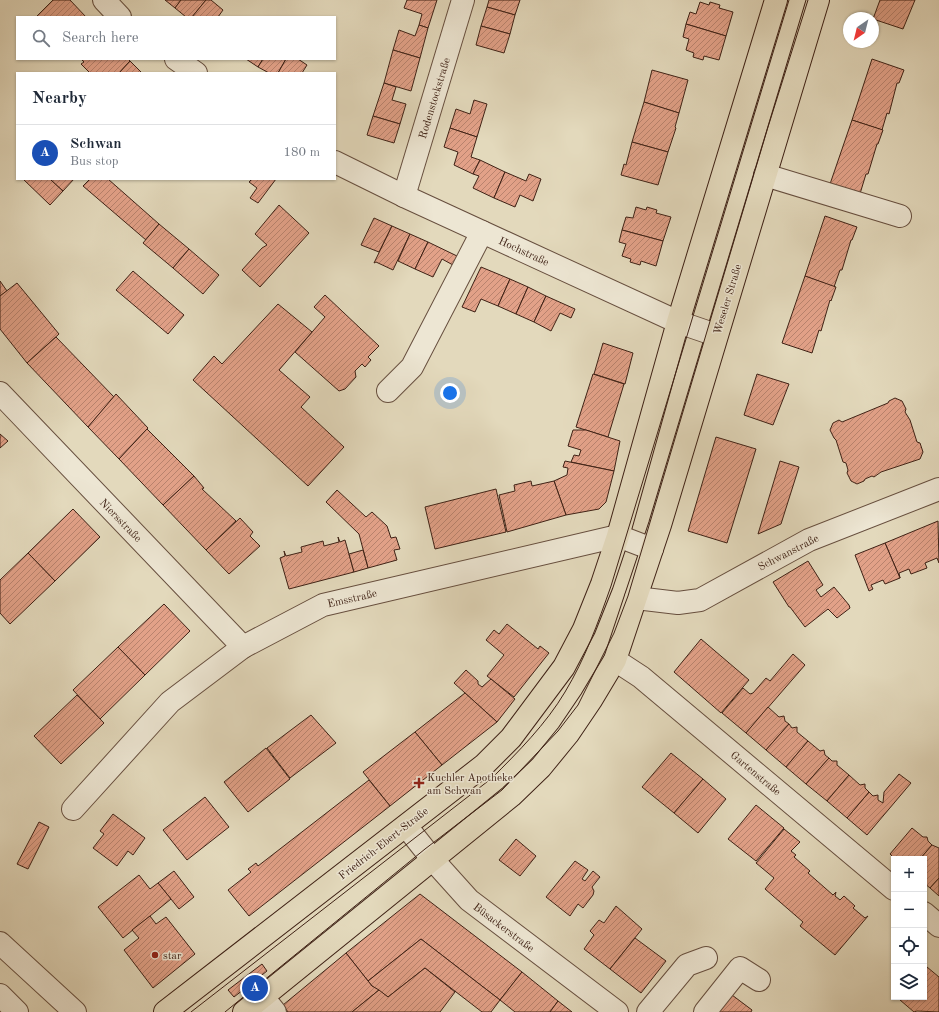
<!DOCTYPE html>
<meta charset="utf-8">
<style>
body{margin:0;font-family:"Old Standard TT",serif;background:#f6f6f7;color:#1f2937}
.controls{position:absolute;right:12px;bottom:12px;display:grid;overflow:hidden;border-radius:0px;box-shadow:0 1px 3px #0004}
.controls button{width:36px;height:36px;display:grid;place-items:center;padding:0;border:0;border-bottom:1px solid #e0e1e3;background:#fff;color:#1f2937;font:20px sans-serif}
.compass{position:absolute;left:843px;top:12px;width:36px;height:36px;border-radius:50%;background:#fff;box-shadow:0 1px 3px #0004;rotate:215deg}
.you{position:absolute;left:450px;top:393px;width:14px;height:14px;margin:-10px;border:3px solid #fff;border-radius:50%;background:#1a73e8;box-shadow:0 0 0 6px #1a73e833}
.badge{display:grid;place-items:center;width:26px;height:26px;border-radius:50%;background:#0b8043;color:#fff;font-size:13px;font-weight:700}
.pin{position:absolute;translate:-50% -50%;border:2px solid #fff;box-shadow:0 1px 4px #0006}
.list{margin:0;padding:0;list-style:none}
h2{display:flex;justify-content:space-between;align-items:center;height:52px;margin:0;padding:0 16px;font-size:17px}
h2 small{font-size:13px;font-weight:400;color:#747a83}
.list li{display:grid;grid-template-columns:26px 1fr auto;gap:12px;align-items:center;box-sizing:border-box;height:56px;padding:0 16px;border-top:1px solid #e0e1e3}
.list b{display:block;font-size:15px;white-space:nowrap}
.list p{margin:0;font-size:13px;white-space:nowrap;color:#747a83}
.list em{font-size:13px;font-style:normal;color:#747a83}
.icon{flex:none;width:22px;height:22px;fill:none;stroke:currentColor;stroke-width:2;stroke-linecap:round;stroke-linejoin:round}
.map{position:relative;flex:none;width:939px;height:1012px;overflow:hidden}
.search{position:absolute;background:#fff;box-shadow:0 1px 3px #0004;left:16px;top:16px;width:320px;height:44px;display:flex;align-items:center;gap:10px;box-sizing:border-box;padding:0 14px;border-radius:0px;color:#747a83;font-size:15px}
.panel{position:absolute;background:#fff;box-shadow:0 1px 3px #0004;left:16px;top:72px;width:320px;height:108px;border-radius:0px}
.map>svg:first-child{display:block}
.building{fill:url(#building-hatch);stroke:#3e2115}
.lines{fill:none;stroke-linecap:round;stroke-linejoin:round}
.minor-casing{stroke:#674f3f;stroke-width:24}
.major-casing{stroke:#3e2115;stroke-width:24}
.minor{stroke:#ede6d3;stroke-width:22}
.major{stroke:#e3d9bc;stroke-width:22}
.tram{stroke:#3e2115;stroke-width:1}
.poi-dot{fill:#8f2418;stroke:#ede6d3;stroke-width:1.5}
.labels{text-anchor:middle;stroke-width:3;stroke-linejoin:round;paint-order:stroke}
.street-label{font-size:11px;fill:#3e2115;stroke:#ede6d3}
.poi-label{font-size:11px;fill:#3e2115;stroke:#ede6d3;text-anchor:start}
</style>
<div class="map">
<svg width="939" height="1012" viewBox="0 0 939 1012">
<defs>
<pattern id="building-hatch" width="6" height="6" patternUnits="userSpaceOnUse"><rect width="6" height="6" fill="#e2a188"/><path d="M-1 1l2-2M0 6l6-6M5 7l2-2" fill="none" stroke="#b9836e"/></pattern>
</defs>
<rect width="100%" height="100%" fill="#e3d9bc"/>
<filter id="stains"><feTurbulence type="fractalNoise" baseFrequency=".005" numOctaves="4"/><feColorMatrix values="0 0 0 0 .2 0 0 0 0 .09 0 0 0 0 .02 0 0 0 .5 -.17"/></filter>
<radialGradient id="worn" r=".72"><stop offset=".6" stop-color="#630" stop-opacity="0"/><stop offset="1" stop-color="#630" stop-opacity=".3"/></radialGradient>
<g class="building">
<polygon points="53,0 70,0 86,17 38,17 37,16"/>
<polygon points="165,0 181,0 175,8"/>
<polygon points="181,0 206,0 192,17 186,17 175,8"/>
<polygon points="206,0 211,0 223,10 218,17 192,17"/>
<polygon points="407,0 437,0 428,28 419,25 422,14 404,8"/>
<polygon points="489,0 520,0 515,15 487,7"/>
<polygon points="880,0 915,0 903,29 873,19"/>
<polygon points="700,2 709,5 710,2 720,5 719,8 733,12 726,36 686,24 690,12 696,14"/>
<polygon points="487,7 515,15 510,34 481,26"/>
<polygon points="686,24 726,36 719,60 704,56 703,60 693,57 694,53 686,50 689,39 683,37"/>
<polygon points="419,25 428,28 420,58 393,50 399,30 415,36"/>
<polygon points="481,26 510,34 504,53 476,45"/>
<polygon points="393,50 420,58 411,91 384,83"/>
<polygon points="81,59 128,59 130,61 119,73 90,73 81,64 84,62"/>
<polygon points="246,59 263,59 258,67"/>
<polygon points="263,59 286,59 278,73 269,73 258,67"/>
<polygon points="286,59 298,59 307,65 302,73 278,73"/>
<polygon points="872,59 904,70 899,83 897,83 889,114 887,113 882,130 852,120"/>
<polygon points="130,61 142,73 119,73"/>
<polygon points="652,70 688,80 679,113 644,102"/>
<polygon points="384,83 396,87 392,100 406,104 400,124 373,116"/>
<polygon points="474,100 487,104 477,137 450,128 456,109 470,114"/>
<polygon points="644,102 679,113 675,127 676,128 668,152 632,142"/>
<polygon points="373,116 400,124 394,143 367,135"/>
<polygon points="852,120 883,130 878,144 877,144 868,174 866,174 859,197 829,187"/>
<polygon points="450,128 477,137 471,157 480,160 473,174 454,165 458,152 444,147"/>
<polygon points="632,142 668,152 658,185 621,175 624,164 626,165"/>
<polygon points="480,160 505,172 494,198 473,188 479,176 473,174"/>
<polygon points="505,172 526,181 529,174 541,179 533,201 520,195 515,207 494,198"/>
<polygon points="23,179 50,179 63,191 50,205"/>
<polygon points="50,179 74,179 63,191"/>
<polygon points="90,179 108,179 159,224 146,240 83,186"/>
<polygon points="252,179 276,179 258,203 250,198 257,188 249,182"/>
<polygon points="279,205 309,233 260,287 242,270 262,248 267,245 255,234"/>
<polygon points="636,207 646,210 647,207 657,210 656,213 671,217 663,241 622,230 626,217 633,218"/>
<polygon points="825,216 857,227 852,240 851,240 842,270 840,270 834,287 805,276"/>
<polygon points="374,218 392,226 379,252 361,245"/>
<polygon points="159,224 189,249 173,268 143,243"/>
<polygon points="392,226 410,234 393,270 376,262 374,263"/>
<polygon points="622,230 663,241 656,266 641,261 640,265 630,262 631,259 622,256 626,244 619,242"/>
<polygon points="410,234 428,242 415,269 398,261"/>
<polygon points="428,242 457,256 453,265 442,259 433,277 415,269"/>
<polygon points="189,249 219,275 203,294 173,268"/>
<polygon points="481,267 510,279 498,306 481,299 475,312 462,307"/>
<polygon points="133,271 184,315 168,334 116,290"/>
<polygon points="805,276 836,287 831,301 830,300 821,331 819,330 812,353 782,343"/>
<polygon points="510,279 528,287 516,314 498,306"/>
<polygon points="0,281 7,291 0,296"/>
<polygon points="17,283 59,334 27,363 0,329 0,296"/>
<polygon points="528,287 546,296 534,322 516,314"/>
<polygon points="325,295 379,346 368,357 371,360 365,367 362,364 355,371 356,377 345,389 339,391 295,352 325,317 314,307"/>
<polygon points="546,296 575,309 571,318 560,313 551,331 534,322"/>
<polygon points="278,304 312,332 279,370 310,397 301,407 344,447 308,486 193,380 214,356 222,364"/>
<polygon points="56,337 114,397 88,427 27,363"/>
<polygon points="603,343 633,353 625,384 594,374"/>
<polygon points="593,374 624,384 608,437 576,427"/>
<polygon points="757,374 789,384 773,425 744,415"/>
<polygon points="116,394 148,428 119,459 88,427"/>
<polygon points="895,398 902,401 906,409 905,412 910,420 917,442 920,443 923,452 920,459 881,472 874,477 872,476 865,479 864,481 857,484 851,481 847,473 848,470 846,463 843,462 836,440 834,438 830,430 833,423 839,420 842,422 888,403 889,401"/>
<polygon points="147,429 194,476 163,505 119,459"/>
<polygon points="573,430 586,430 620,441 614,471 571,462 574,455 579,456 581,450 568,446"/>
<polygon points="0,434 8,441 0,448"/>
<polygon points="716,437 756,449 727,543 688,531"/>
<polygon points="565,461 614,471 606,502 599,509 566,515 554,481 567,475 568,468 563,467"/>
<polygon points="780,461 799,467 781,524 758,534"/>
<polygon points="194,476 204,488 202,489 236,521 206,550 163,505"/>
<polygon points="531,481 532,486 554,481 566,515 507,532 499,495 515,491 514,485"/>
<polygon points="496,489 506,532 435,549 425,507"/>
<polygon points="337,490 366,517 372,512 387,526 391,538 396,537 400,549 394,550 397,560 368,568 359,534 326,502"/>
<polygon points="73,509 100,537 55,581 28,553"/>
<polygon points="240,518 253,532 250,536 260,546 229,574 206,550"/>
<polygon points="938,521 939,563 937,558 925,563 927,568 911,574 909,569 899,573 900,578 885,543"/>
<polygon points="338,537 340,542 345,540 354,572 289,589 280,558 285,556 284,551 286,556 302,552 301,547 323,541 324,546 339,542"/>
<polygon points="885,543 900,578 885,584 883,580 871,585 873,589 869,591 855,555"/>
<polygon points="363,550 368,568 354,572 349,554"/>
<polygon points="28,553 55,581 10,624 0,613 0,580"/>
<polygon points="808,561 823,585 816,590 821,597 834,587 849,605 850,608 837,618 828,609 805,627 790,607 789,607 773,582"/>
<polygon points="164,604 190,631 145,675 118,647"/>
<polygon points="507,624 538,649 540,646 549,653 514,697 487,676 504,655 486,640 494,630 499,634"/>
<polygon points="701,639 749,680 721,713 674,672"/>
<polygon points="118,647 145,675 100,719 73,690"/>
<polygon points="793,654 805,665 746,733 722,713 743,688 750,694 753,693 766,678 770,681"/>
<polygon points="466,670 478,681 478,684 482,687 491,679 515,699 497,722 454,683"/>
<polygon points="465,693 497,722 442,765 415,732"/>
<polygon points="77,695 104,723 61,764 34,736"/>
<polygon points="768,707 779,717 784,716 785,721 789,724 766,750 746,733"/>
<polygon points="311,715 336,743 290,778 267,748"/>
<polygon points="789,724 792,728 797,727 797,732 808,741 786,767 766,750"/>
<polygon points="415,732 442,765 390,806 363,772"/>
<polygon points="808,741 820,751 824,750 825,755 829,758 806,784 786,767"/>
<polygon points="266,748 290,779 248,812 224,782"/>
<polygon points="671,753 703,779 674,813 642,787"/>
<polygon points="829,758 832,761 837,761 837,765 849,775 827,801 806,784"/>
<polygon points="899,774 911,783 867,835 847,818 869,792 873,796 878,795 878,800 883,803 884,792"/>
<polygon points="849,775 860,785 865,784 865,788 869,792 847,818 827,801"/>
<polygon points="703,779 726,799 698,833 674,813"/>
<polygon points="369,780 390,806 249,916 228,890 251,872 248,869 256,863 258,866"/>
<polygon points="205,797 229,827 187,860 163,830"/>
<polygon points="756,805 784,828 756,861 728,839"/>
<polygon points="113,814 145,838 133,855 128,851 117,866 93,848 104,834 100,831"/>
<polygon points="39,822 49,827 28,869 17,864"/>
<polygon points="912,828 923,837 927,837 928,841 932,845 920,859 895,859 890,854"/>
<polygon points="784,829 800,842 791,851 796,855 794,857 810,871 808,873 833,895 836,892 835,896 840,900 844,896 855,906 853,908 865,918 868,916 835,955 800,926 803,922 765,889 774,878 756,863"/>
<polygon points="516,839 536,856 520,876 499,860"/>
<polygon points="932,845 939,848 939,878 930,888 924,883 924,859 920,859"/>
<polygon points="575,861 588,870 582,879 585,881 593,871 600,877 592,887 594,891 593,895 583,908 578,904 570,916 546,897"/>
<polygon points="174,871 194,897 179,909 158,883"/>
<polygon points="139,875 150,889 158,883 171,899 123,938 98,907"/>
<polygon points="939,878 939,896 930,888"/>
<polygon points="420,894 522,972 500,1000 421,939 368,981 346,953"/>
<polygon points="616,906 642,929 610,969 584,949 594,935 590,931 599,920 604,923"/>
<polygon points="150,916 156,924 166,917 195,954 153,988 124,950 139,938 132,930"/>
<polygon points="635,938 666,961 641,993 610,969"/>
<polygon points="421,939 500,1000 491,1012 482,1012 425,968 388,997 372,986 368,981"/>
<polygon points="346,953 372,986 379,990 352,1012 288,1012 283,1005"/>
<polygon points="262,964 267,971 234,997 228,990"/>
<polygon points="927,967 939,977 939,1012 917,1011 914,1012 900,1000 902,997 924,997 924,971"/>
<polygon points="425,968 455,992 440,1012 352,1012 379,990 388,997"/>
<polygon points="522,972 558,1001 550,1012 515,1012 500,1000"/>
<polygon points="728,992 752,1010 751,1012 713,1012"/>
<polygon points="558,1001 572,1012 550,1012"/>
</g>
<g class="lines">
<g class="minor-casing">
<g id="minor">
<polyline points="104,0 120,17"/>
<polyline points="176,59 196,73"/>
<polyline points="335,162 404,196 678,322 716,335"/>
<polyline points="765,175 900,216"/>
<polyline points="404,196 463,0"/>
<polyline points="388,391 412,367 482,232"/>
<polyline points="0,393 243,647"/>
<polyline points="636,598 678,603 700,600 809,540 939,489"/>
<polyline points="615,660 641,677 894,889"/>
<polyline points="73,809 170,702 243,647 323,605 618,536 652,549"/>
<polyline points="406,826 433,860 469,900 617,1012"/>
<polyline points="924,913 939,926"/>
<polyline points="0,943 75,1012"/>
<polyline points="0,995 17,1012"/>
<polyline points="263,997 275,1012"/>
<polyline points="648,1012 687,965 706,958"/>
<polyline points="705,1012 740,968 759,980"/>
</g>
</g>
<g class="major-casing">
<g id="major">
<polyline points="165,1012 484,765 511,738 564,667 584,629 602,584 618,536 678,322 776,0"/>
<polyline points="244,1012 511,796 541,767 568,734 591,700 615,660 660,525 818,0"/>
</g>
</g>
<use href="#minor" class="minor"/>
<use href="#major" class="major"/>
<g class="tram">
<path d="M191,1012L492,778C518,752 546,724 565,692C585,659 598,623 611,586L789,0"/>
<polyline points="225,1012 425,849 502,790 558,731 578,705 614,633 628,596 768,127 808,0"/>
</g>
</g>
<g class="poi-dot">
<path d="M417 777h4v4h4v4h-4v4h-4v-4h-4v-4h4z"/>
<circle cx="155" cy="955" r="4"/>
</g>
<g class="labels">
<g class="street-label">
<text transform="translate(434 98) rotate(-73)" y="4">Rodenstockstraße</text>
<text transform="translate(524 251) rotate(25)" y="4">Hochstraße</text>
<text transform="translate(727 299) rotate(-73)" y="4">Weseler Straße</text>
<text transform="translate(121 520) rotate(46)" y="4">Niersstraße</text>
<text transform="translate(788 552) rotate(-27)" y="4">Schwanstraße</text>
<text transform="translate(352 598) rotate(-13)" y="4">Emsstraße</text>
<text transform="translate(756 773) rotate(40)" y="4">Gartenstraße</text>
<text transform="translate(383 843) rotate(-38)" y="4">Friedrich-Ebert-Straße</text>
<text transform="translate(504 927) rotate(37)" y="4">Büsackerstraße</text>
</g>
<g class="poi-label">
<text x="427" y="781">Kuchler Apotheke<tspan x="427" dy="13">am Schwan</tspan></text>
<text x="163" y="959">star</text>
</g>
</g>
<rect width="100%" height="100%" filter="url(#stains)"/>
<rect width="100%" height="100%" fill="url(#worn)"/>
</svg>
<div class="controls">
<button>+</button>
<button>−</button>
<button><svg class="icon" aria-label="locate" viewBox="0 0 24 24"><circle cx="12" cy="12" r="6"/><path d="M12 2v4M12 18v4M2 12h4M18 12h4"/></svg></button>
<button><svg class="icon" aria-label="layers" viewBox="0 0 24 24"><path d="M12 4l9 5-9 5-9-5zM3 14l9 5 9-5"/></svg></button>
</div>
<svg class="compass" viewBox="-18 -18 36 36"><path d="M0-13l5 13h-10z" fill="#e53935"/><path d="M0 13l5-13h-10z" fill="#747a83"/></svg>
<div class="you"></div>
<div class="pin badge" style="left:255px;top:988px;background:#1a4fb4">A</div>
<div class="search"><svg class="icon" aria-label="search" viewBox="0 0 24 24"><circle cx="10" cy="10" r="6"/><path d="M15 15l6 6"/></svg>Search here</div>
<section class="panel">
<h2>Nearby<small></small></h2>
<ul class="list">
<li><span class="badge" style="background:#1a4fb4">A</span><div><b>Schwan</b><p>Bus stop</p></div><em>180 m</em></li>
</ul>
</section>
</div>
